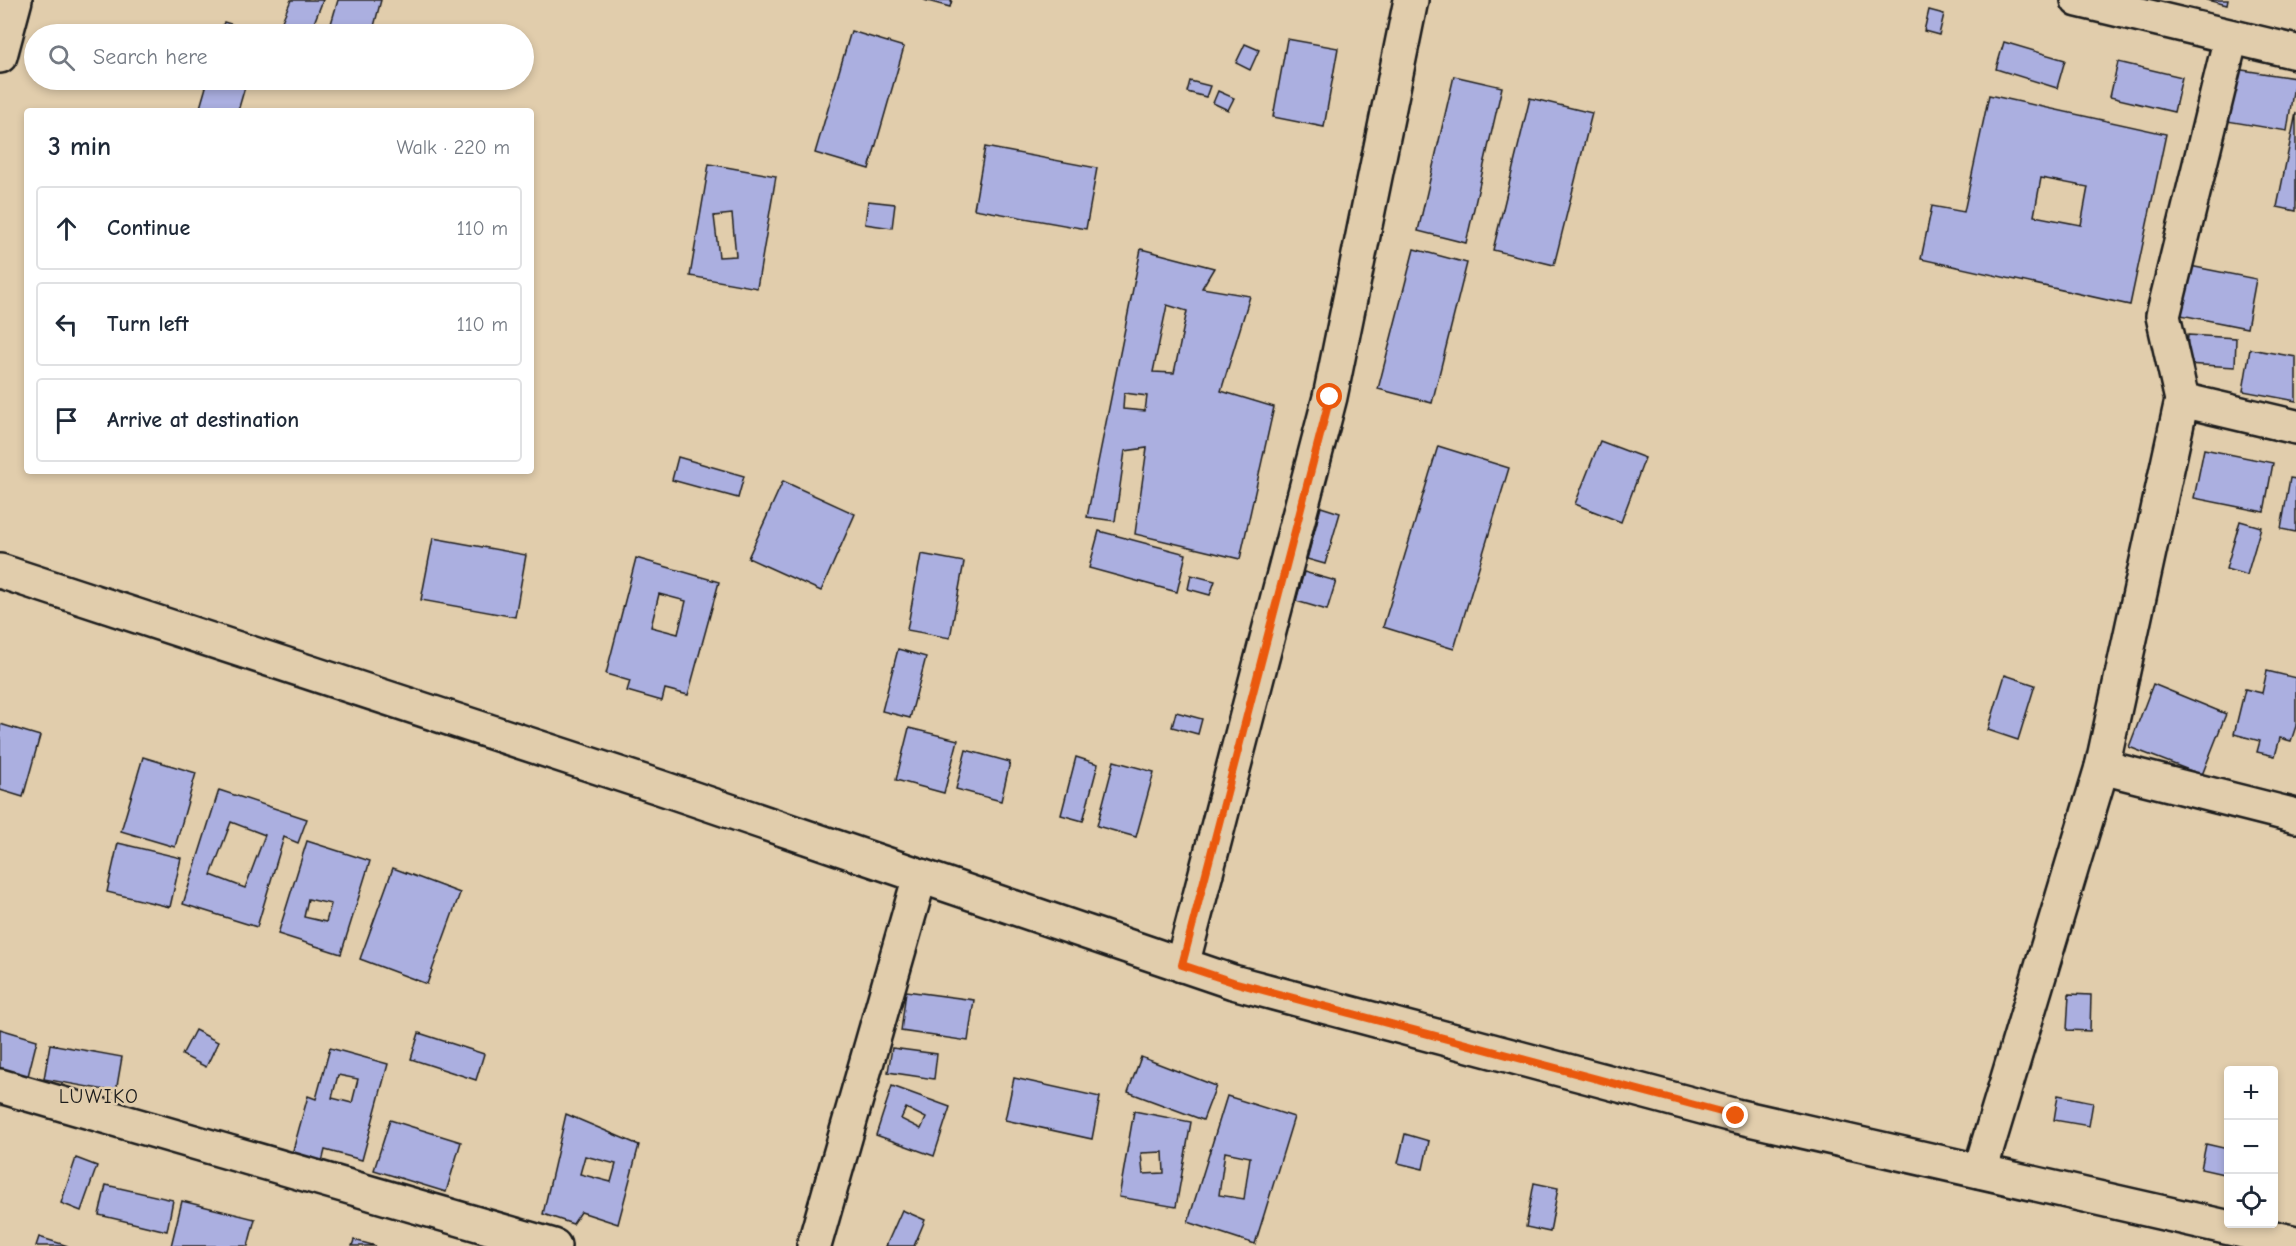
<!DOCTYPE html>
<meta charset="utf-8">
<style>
body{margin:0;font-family:"Comic Neue",sans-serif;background:#f6f6f7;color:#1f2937}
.controls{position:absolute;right:18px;bottom:18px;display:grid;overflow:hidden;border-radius:6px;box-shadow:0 3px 9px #0003}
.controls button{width:54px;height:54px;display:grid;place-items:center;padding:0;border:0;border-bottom:2px solid #e0e1e3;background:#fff;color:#1f2937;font:30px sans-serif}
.stop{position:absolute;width:18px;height:18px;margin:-14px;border:4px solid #ea580c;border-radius:50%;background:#fff}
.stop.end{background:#ea580c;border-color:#fff;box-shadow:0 2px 6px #0008}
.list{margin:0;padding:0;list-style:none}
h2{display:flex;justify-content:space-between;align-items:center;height:78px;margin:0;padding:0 24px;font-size:26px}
h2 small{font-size:20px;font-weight:400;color:#747a83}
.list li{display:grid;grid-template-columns:39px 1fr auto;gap:18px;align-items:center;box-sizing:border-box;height:84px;margin:0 12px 12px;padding:0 12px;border:2px solid #e0e1e3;border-radius:6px}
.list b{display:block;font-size:22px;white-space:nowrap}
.list em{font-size:20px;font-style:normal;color:#747a83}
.icon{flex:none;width:33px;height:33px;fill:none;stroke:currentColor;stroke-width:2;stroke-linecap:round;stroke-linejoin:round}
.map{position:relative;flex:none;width:2296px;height:1246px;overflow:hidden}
.search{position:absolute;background:#fff;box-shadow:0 3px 9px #0003;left:24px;top:24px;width:510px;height:66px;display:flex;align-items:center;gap:15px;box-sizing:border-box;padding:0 21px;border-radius:33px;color:#747a83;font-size:22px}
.panel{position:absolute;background:#fff;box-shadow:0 3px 9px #0003;left:24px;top:108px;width:510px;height:366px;border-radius:6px}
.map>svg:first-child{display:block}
.building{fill:#abafe0;stroke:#1c1c1c;stroke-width:1.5;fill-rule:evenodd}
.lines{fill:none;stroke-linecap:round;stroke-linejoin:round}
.minor-casing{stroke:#1c1c1c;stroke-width:38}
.major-casing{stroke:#1c1c1c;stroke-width:38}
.minor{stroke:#e1cdac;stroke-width:33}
.major{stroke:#e1cdac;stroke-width:33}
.route{stroke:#ea580c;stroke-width:8}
.labels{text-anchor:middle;stroke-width:5;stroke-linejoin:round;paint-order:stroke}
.quarter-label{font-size:20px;letter-spacing:1.5px;fill:#1c1c1c;stroke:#e1cdac}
</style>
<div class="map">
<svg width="2296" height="1246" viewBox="0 0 2296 1246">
<rect width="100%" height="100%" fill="#e1cdac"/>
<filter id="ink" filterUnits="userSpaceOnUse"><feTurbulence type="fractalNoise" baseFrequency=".0167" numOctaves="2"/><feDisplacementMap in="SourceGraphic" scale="12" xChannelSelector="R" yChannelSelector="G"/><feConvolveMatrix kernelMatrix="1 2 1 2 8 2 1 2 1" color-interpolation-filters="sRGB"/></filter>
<g filter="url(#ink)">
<g class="building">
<polygon points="291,0 323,0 310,33 282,21"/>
<polygon points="338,0 381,0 372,34 328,34"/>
<polygon points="924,0 952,0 950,7"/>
<polygon points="2207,0 2228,0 2227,5"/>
<polygon points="1929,10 1944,14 1939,35 1924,31"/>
<polygon points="224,22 260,33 260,34 220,34"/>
<polygon points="851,31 904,47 869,169 815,153"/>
<polygon points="1287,39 1338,48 1324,127 1273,117"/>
<polygon points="2004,42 2065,60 2057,88 1996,69"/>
<polygon points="1245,44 1259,50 1250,70 1236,63"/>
<polygon points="2118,62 2182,77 2174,112 2110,97"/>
<polygon points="2229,68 2295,78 2287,131 2221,120"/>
<polygon points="1454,76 1502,87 1466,243 1418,231"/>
<polygon points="208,80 247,80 238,111 199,111"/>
<polygon points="1190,81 1210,86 1206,97 1187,92"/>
<polygon points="1218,91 1234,98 1228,110 1213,103"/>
<path d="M1989,95L2166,134L2130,305L1921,259L1932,206L1964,212ZM2041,178L2088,187L2081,225L2034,216Z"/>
<polygon points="1530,98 1592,113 1554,265 1493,250"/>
<polygon points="2296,113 2296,211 2277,207"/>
<polygon points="985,147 1097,168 1086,229 974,209"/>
<path d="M709,164L776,176L757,288L690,276ZM732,214L736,256L719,257L714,216Z"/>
<polygon points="868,201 895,204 892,228 865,224"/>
<path d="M1141,249L1214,268L1202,288L1250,296L1221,391L1274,407L1240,559L1135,534L1147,448L1125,451L1115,521L1087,517ZM1167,305L1187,311L1174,373L1153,372ZM1124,393L1147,396L1145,411L1123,409Z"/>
<polygon points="1414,249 1467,263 1432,403 1378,389"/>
<polygon points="2190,266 2256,279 2247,328 2181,315"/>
<polygon points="2188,335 2236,338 2235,367 2186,364"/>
<polygon points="2250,349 2296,357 2296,401 2243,391"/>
<polygon points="1600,441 1645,458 1621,522 1575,504"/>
<polygon points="1438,446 1509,468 1454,649 1383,627"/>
<polygon points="2204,449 2273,463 2264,512 2194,498"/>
<polygon points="678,457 744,476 738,498 672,480"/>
<polygon points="2290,478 2296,479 2296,532 2281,529"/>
<polygon points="783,481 855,514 821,591 748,558"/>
<polygon points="1321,507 1340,513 1325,564 1307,559"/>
<polygon points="2240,521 2261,527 2247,575 2226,569"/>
<polygon points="1099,531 1186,554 1177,592 1089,568"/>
<polygon points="433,538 526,555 515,617 421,600"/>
<polygon points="921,554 964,562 950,638 907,630"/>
<path d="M636,558L719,582L688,695L665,689L662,701L627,691L630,681L606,674ZM659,594L686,601L678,634L651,627Z"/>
<polygon points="1304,572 1336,581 1327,610 1296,601"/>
<polygon points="1191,575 1215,581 1210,595 1188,589"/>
<polygon points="898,649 926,657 910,718 882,711"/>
<polygon points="2267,671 2296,678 2296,726 2291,741 2280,738 2275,756 2257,752 2260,741 2234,734 2245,689 2262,693"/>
<polygon points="2005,675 2035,685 2018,740 1988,730"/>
<polygon points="2153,684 2226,714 2202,775 2129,747"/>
<polygon points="1176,712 1202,719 1198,734 1172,727"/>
<polygon points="0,724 40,736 23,797 0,790"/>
<polygon points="909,728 958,740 944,793 896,780"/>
<polygon points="966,750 1010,762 1001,801 956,789"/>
<polygon points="143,757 196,773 175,847 121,831"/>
<polygon points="1076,757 1098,764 1083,821 1061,815"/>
<polygon points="1114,761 1154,772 1136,837 1097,826"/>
<path d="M219,790L307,819L298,843L284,837L257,927L183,904ZM231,822L265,835L245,888L211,875Z"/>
<path d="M307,841L370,861L341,954L278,934ZM308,899L331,904L326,922L304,917Z"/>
<polygon points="118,843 181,858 170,907 107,892"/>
<polygon points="393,868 460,893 427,984 360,959"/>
<polygon points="906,991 974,1000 968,1041 901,1031"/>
<polygon points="2069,994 2091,995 2090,1031 2067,1030"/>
<polygon points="0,1029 37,1040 28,1076 0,1068"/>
<polygon points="195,1030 218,1042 206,1067 182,1055"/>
<polygon points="419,1033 484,1054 476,1080 411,1059"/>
<polygon points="50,1044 122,1057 116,1092 44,1079"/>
<path d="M330,1048L388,1064L362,1160L325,1150L322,1162L292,1154L308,1096L316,1099ZM338,1075L358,1079L352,1103L332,1098Z"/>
<polygon points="892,1048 937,1054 934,1079 888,1072"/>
<polygon points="1141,1057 1216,1086 1203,1120 1128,1092"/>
<polygon points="1014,1078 1100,1097 1092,1139 1005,1120"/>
<path d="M892,1086L950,1107L934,1156L876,1135ZM906,1108L926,1118L921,1129L901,1119Z"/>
<polygon points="2058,1095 2093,1102 2089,1126 2054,1120"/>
<path d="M1227,1096L1294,1117L1255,1244L1188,1222ZM1225,1152L1250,1157L1244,1199L1219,1195Z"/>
<path d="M1134,1111L1191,1122L1176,1207L1119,1197ZM1163,1152L1164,1173L1143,1174L1141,1153Z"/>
<path d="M566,1114L639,1145L618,1224L581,1212L573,1224L543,1214ZM585,1156L616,1164L611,1182L580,1174Z"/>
<polygon points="390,1120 461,1142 446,1192 374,1170"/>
<polygon points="1405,1134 1429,1141 1423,1169 1398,1163"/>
<polygon points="2206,1144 2228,1149 2228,1175 2201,1169"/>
<polygon points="76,1158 97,1166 81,1211 61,1203"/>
<polygon points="1534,1183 1558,1188 1550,1232 1526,1227"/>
<polygon points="106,1185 173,1200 167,1231 99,1215"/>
<polygon points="182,1201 255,1219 248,1246 171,1246"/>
<polygon points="902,1210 925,1220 914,1246 886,1246"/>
<polygon points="39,1237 68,1246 36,1246"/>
<polygon points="354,1240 376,1246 352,1246"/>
</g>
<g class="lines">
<g class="minor-casing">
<g id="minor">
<polyline points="2078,0 2296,52"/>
<polyline points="0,56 15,0"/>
<polyline points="2182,400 2296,427"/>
<polyline points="2102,767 2296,816"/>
<polyline points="1182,965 1330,397 1411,0"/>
<polyline points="0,1086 554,1246"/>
<polyline points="1980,1171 2102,767 2182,400 2163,316 2231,37"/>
<polyline points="814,1246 920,876"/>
</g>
</g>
<g class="major-casing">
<polyline id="major" points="0,571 659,787 1233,982 1736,1116 2296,1243"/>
</g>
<use href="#minor" class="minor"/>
<use href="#major" class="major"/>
</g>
</g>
<g class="lines" filter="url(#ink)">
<polyline class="route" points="1330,397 1182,965 1233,982 1736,1116"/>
</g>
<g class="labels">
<g class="quarter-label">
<text x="99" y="1103">LUWIKO</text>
</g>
</g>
</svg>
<div class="controls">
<button>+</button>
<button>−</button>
<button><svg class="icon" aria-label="locate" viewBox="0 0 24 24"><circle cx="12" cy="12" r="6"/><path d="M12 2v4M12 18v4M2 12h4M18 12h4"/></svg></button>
</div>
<div class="stop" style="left:1330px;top:397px"></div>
<div class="stop end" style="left:1736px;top:1116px"></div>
<div class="search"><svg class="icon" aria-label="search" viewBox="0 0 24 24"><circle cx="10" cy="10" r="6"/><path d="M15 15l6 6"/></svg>Search here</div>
<section class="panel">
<h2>3 min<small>Walk · 220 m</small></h2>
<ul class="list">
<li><svg class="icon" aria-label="ahead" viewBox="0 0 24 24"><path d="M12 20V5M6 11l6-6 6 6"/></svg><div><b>Continue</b></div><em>110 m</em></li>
<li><svg class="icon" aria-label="left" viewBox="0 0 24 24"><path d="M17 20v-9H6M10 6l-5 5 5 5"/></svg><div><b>Turn left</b></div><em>110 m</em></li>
<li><svg class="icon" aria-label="arrive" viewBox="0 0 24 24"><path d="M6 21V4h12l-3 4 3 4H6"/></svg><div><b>Arrive at destination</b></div></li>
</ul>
</section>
</div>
